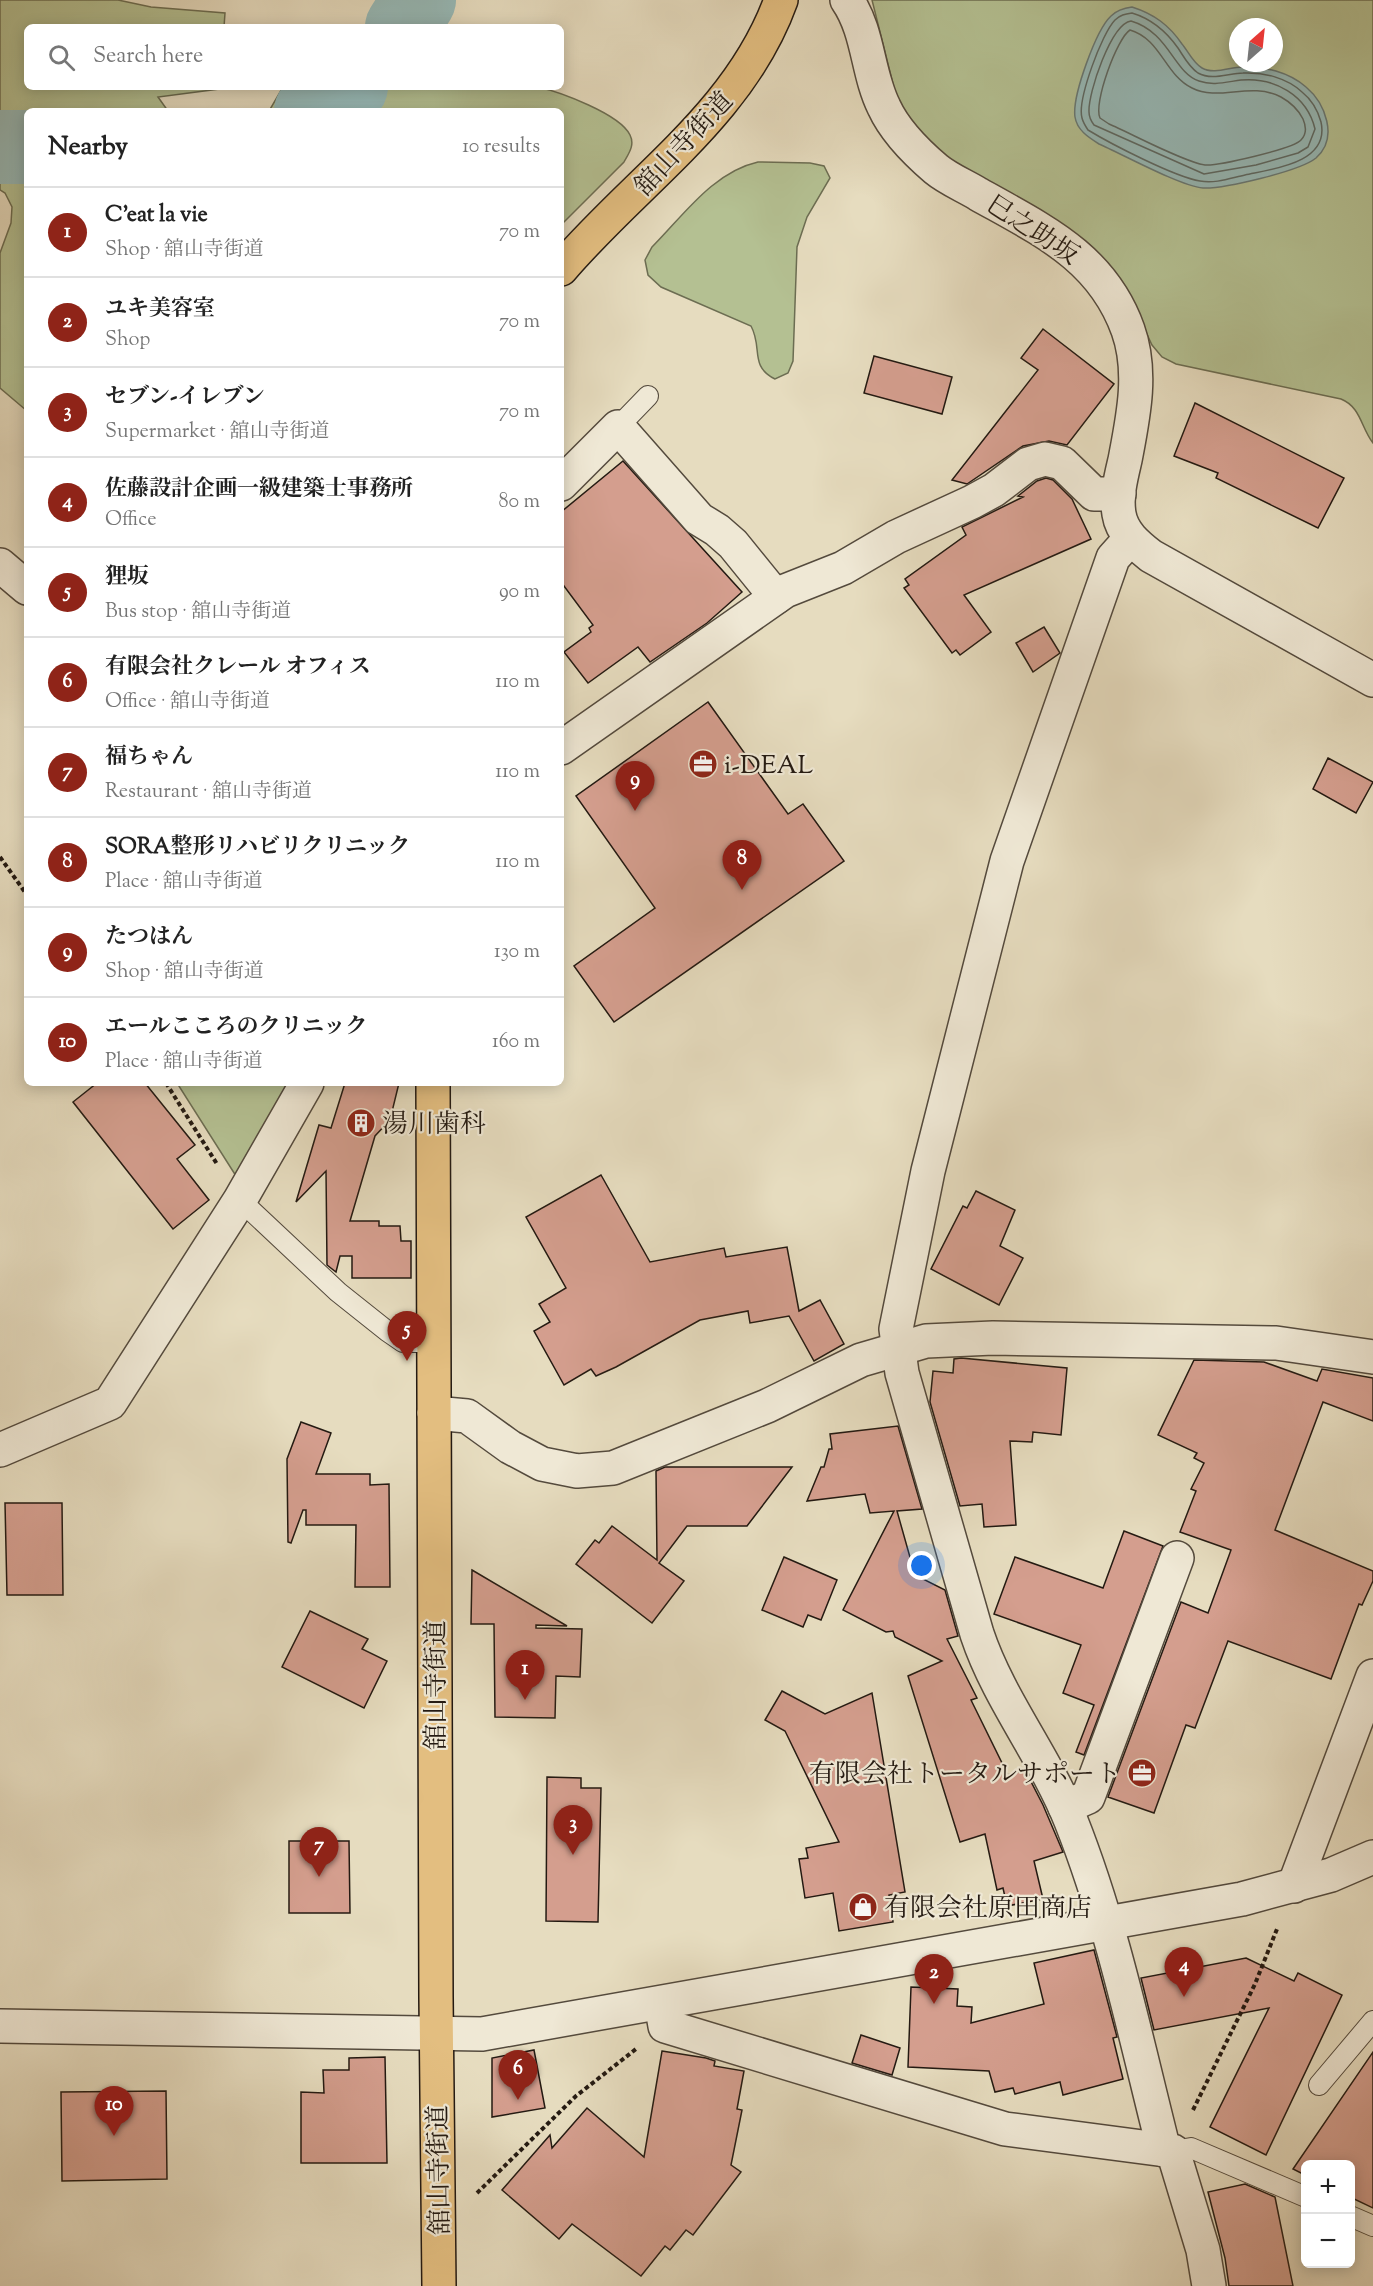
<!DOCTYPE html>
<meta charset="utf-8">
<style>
body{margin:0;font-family:"Sorts Mill Goudy","Noto Serif JP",serif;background:#f2f2f2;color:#222}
.controls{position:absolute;right:18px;bottom:18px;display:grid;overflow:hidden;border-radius:9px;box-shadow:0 3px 15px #0003}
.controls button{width:54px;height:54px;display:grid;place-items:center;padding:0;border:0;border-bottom:2px solid #e0e0e0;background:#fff;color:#222;font:30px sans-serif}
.compass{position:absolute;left:1229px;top:18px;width:54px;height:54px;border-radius:50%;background:#fff;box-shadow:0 3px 15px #0003;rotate:27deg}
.you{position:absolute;left:922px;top:1566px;width:21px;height:21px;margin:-15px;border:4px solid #fff;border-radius:50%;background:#1a73e8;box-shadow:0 0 0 9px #1a73e833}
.badge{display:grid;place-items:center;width:39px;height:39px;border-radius:50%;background:#8f2418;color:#fff;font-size:20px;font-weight:700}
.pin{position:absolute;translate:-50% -50px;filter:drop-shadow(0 2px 3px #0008)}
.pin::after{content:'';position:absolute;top:32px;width:21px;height:18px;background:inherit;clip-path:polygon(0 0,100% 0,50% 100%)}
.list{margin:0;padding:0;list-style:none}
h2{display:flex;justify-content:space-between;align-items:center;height:78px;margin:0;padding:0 24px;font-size:26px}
h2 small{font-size:20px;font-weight:400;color:#767676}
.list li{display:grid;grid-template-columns:39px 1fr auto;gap:18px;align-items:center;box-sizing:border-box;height:90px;padding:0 24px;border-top:2px solid #e0e0e0}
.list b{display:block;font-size:22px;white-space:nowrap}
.list p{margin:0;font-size:20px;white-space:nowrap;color:#767676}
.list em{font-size:20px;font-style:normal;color:#767676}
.icon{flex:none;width:33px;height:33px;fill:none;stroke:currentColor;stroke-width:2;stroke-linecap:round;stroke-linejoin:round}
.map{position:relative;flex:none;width:1373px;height:2286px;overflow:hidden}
.search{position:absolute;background:#fff;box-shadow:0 3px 15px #0003;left:24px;top:24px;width:540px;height:66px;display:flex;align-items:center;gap:15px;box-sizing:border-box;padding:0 21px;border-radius:9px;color:#767676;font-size:22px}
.panel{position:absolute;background:#fff;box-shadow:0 3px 15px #0003;left:24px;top:108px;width:540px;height:978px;border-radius:9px}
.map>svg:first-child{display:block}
.green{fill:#b4c092;stroke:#6c6d52;stroke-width:1.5;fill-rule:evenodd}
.water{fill:#97bab8;stroke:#697a76;stroke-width:1.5}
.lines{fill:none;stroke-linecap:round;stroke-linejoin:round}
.shore{stroke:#5e6a65;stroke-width:1.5}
.river{stroke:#97bab8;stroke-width:74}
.building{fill:#d49e8e;stroke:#241a12;stroke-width:1.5}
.service-casing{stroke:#544a3d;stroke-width:22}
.minor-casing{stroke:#544a3d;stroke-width:36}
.tertiary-casing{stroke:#544a3d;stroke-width:36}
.primary-casing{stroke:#241a12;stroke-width:36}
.path{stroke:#241a12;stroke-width:4;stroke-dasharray:4.5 3;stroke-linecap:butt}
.service{stroke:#efe8d5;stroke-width:20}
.minor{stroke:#efe8d5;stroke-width:33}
.tertiary{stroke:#efe8d5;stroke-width:33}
.primary{stroke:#e3be80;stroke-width:33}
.labels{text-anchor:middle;stroke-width:4.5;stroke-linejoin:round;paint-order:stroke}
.street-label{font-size:26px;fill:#241a12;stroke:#efe8d5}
.poi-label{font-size:26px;fill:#241a12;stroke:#efe8d5;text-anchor:start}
</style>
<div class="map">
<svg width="1373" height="2286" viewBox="0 0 1373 2286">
<rect width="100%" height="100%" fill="#e6dcbf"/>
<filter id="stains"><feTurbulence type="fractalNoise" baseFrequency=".00333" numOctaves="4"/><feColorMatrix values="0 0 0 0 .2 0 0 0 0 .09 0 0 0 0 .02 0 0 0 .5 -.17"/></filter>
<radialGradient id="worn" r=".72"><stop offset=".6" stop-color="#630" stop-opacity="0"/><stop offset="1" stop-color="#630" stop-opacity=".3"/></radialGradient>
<g class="green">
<polygon points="0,0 118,0 151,7 225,13 224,27 27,27 27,87 219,87 219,89 158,97 168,111 27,111 27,411 0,388 0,253 11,223 12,207 5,193 0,190"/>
<path d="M872,0H1373V443C1361,428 1361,407 1341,399L1176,364L1162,357L1152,345L1123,283L1090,245L1051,218L947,158L919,131L897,100ZM1238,27H1274V63H1238Z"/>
<path d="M283,87H538C560,92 620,114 630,135C635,145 629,153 624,162L561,225V111H269Z"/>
<path d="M758,162L810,163L824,166L830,178L807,217L797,247L793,361L788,373L775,379C749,366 763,348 751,326L661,287L648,275L645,260L652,247C683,216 713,172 758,162Z"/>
<polygon points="177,1083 289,1083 236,1176"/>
</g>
<path class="water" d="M1132,7C1154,14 1169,25 1182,44C1188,51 1193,63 1202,68C1214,75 1230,67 1242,67C1264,66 1289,72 1306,87C1325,103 1339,138 1316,158C1300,171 1224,189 1203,188C1180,186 1122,154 1099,144C1088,137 1077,130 1075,117C1072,96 1096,30 1111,16C1117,10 1124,8 1132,7Z"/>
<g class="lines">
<g class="shore">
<path d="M1132,13C1152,19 1166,31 1178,48C1184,57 1189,67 1198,73C1212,81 1229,73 1243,73C1264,72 1287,78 1302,92C1312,100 1318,111 1321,122C1330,163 1273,169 1245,175C1231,178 1215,184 1200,181C1175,177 1111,144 1088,130C1086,127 1083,122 1082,118C1077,100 1102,33 1115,20C1120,15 1125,14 1132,13Z"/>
<path d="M1131,21C1169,32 1174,73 1199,81C1213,86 1226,82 1241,80C1274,77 1307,95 1315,129L1308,147L1298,153L1256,165L1204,174L1094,125C1091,121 1089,117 1089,112C1088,93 1111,24 1131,21Z"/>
<path d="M1130,30C1161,39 1165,75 1192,88C1219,102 1250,81 1281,97C1290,102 1298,109 1303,119C1306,126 1307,134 1301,140C1293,149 1218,166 1205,165C1186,163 1130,133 1109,124L1100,118C1093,104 1117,38 1130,30Z"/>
</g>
<g class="river">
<polyline points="402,27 419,0"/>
<polyline points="311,111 338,98 351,87"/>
<polyline points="0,147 27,147"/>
</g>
</g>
<g class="building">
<polygon points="1043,329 1114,384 1067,445 1049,441 1023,446 967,484 952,480 1038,370 1021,358"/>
<polygon points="874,356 952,377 942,414 864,393"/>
<polygon points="1195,403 1344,478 1318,528 1216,478 1218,473 1174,456"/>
<polygon points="623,461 742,592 707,623 650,662 638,647 588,683 564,652 591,632 589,628 593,625 561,582 561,512"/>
<polygon points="1046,478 1053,480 1072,499 1091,539 964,595 991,632 960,655 956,650 952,653 904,588 909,585 905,579 966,535 962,527 1023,497 1018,496 1037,481"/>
<polygon points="1044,627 1060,653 1033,672 1016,643"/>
<polygon points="708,702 788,814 803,804 844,861 614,1022 574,966 655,908 576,796"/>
<polygon points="1328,758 1373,782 1356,813 1313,789"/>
<polygon points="97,1083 145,1083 195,1145 177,1159 209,1200 173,1229 73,1102"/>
<polygon points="345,1083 399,1083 390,1120 375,1136 350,1221 379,1221 379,1226 400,1226 401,1241 411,1241 411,1278 352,1278 352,1256 340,1256 336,1272 327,1265 326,1171 296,1202 319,1125 331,1128"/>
<polygon points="601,1175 650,1262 724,1248 726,1257 787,1247 799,1311 820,1300 844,1344 814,1361 789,1316 750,1323 748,1311 700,1320 616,1367 596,1376 591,1369 564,1385 534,1331 550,1322 539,1304 566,1288 526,1217"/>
<polygon points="976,1191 1015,1210 1000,1246 1023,1258 999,1305 931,1269 963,1206 967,1208"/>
<polygon points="961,1358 1067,1368 1061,1435 1033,1432 1032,1442 1010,1441 1016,1525 984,1527 982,1504 960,1506 930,1402 933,1371 953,1373 954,1359"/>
<polygon points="1194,1360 1264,1362 1317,1381 1322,1369 1373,1378 1373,1421 1323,1402 1275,1530 1373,1571 1373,1581 1362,1605 1359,1604 1331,1679 1228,1641 1195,1728 1186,1725 1154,1813 1108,1797 1181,1602 1208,1613 1231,1550 1180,1532 1196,1491 1191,1489 1204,1463 1194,1458 1197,1453 1158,1435"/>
<polygon points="301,1422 331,1433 316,1474 370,1474 370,1485 389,1484 390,1587 355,1587 356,1525 306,1525 306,1510 303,1510 291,1543 288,1542 287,1459"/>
<polygon points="898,1426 922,1509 897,1511 915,1575 945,1590 958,1636 947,1639 977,1698 971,1700 1008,1775 1025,1770 1043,1805 1063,1852 1034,1861 1043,1899 1007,1906 1003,1888 997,1890 985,1834 960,1842 908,1676 942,1661 895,1637 893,1631 886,1632 843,1610 894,1511 870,1513 865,1494 807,1501 821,1467 824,1467 829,1449 832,1449 830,1434"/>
<polygon points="665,1467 792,1467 747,1526 687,1526 659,1563 684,1581 652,1623 576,1564 595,1540 599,1543 612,1526 657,1560 656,1471"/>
<polygon points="5,1503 62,1503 63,1595 7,1595"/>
<polygon points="1124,1531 1163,1546 1084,1755 1076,1752 1094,1705 1063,1693 1081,1645 994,1614 1015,1557 1103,1588"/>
<polygon points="784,1557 837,1580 821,1620 808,1615 803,1627 762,1610"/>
<polygon points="472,1570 567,1626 536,1625 536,1628 582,1629 580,1677 556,1676 555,1718 495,1717 494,1624 471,1624"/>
<polygon points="310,1611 368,1639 362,1649 387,1661 364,1708 282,1667"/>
<polygon points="782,1691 825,1714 872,1693 905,1892 889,1895 893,1922 839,1931 833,1893 805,1898 799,1859 808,1858 806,1848 839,1842 785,1731 765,1720"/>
<polygon points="547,1777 581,1778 581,1788 601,1788 598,1922 546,1921"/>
<polygon points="289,1841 349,1841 350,1913 289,1913"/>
<polygon points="1094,1950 1117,2037 1113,2038 1123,2079 1063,2095 1060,2082 1015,2094 1013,2088 995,2092 989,2071 908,2067 911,1987 958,1989 957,2006 972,2007 971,2023 1044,2004 1034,1963"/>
<polygon points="1246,1958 1294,1981 1298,1973 1342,1995 1266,2155 1210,2127 1269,2008 1154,2030 1141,1978"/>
<polygon points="861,2035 900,2048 892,2075 852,2063"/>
<polygon points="534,2050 545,2108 492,2117 492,2058"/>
<polygon points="662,2051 706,2058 715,2061 714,2066 744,2071 737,2109 742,2110 731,2165 741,2172 693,2235 686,2230 670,2250 665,2246 641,2276 572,2224 559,2239 502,2190 550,2135 552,2148 587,2108 644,2157"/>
<polygon points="1373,2052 1373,2208 1350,2197 1350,2164 1305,2164 1305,2175 1293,2169"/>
<polygon points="385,2057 387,2163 301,2163 301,2092 324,2093 323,2070 349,2070 349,2058"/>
<polygon points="166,2091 167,2179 62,2181 61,2092"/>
<polygon points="1245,2184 1275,2197 1293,2286 1229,2286 1225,2258 1208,2192"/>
</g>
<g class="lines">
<g class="service-casing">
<g id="service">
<polyline points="618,427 648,396"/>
<polyline points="240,1200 338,1292 387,1331 403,1342 434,1342"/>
<polyline points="1319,2085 1373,2021"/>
<polyline points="1173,2151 1191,2148 1306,2197"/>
<polyline points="1350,2216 1373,2226"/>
</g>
</g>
<g class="minor-casing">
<g id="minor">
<path d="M847,0C869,32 867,73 884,107C895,131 916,152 936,169C948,179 965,186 978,194C1042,230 1102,257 1128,330C1143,372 1133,418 1125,460C1121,477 1116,496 1119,514C1122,533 1137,545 1151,556L1373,680"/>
<polyline points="561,484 618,427 699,519 717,530 733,544 776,597"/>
<path d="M1130,539L1113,558L1007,861L928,1171L896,1329L902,1373L977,1634C999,1700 1045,1756 1071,1821C1113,1927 1136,2040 1164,2150"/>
<polyline points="0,565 27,588"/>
<polyline points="561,748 785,591 843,568 896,537 972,502 994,490 1028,464 1045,459 1062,463 1094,494 1119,494"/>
<polyline points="434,1413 467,1416 510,1447 542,1464 577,1471 613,1468 767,1406 861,1360 926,1341 993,1338 1276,1343 1373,1357"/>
<polyline points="0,1450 110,1403 240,1200 307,1083"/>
<polyline points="1065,1807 1088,1797 1177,1558"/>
<polyline points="1294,1886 1373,1676"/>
<polyline points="661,2003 665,2026 1005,2129 1173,2151 1203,2250 1209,2286"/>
</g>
</g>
<g class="tertiary-casing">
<polyline id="tertiary" points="0,2026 482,2034 1242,1899 1331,1875 1373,1857"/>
</g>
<g class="primary-casing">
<g id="primary">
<path d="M561,269C637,180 740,114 781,0"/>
<polyline points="433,1083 436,1997 439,2286"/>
</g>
</g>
<g class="path">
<polyline points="0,857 27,895"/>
<polyline points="166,1083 217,1164"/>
<polyline points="1193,2110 1255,1984 1277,1929"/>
<polyline points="477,2193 576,2096 636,2049"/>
</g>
<use href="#service" class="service"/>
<use href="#minor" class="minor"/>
<use href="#tertiary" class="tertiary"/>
<use href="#primary" class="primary"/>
</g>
<defs>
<g id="office-disc" transform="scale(1.5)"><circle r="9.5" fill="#8f2418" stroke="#efe8d5"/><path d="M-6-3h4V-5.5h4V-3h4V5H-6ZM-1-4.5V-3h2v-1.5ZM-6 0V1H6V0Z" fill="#fff"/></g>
<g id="building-disc" transform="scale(1.5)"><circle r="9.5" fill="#8f2418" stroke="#efe8d5"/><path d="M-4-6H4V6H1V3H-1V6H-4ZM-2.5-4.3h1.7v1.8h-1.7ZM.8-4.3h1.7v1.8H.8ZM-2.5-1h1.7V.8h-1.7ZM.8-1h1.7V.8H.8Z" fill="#fff"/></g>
<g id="shop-disc" transform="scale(1.5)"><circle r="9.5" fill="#8f2418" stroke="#efe8d5"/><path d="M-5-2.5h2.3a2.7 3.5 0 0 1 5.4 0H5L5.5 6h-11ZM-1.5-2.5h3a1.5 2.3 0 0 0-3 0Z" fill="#fff"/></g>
</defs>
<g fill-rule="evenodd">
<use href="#office-disc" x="703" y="764"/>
<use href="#building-disc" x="361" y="1123"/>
<use href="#office-disc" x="1142" y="1773"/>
<use href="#shop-disc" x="863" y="1907"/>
</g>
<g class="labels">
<g class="street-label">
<text transform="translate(683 143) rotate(-47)" y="9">舘山寺街道</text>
<text transform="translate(1033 229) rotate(33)" y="9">巳之助坂</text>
<text transform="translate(435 1685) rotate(-90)" y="9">舘山寺街道</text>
<text transform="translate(438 2170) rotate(-91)" y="9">舘山寺街道</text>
</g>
<g class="poi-label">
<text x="724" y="773">i-DEAL</text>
<text x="382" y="1132">湯川歯科</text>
<text x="1121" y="1782" text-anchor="end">有限会社トータルサポート</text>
<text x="884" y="1916">有限会社原田商店</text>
</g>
</g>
<rect width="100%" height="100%" filter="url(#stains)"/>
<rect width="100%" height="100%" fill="url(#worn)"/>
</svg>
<div class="controls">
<button>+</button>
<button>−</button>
</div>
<svg class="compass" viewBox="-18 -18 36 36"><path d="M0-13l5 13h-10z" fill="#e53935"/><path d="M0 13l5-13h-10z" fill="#767676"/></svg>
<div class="you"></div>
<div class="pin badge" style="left:525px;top:1700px">1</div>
<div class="pin badge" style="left:934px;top:2004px">2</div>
<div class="pin badge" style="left:573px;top:1855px">3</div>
<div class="pin badge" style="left:1184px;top:1997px">4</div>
<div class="pin badge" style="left:407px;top:1361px">5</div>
<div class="pin badge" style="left:518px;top:2100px">6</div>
<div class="pin badge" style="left:319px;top:1877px">7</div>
<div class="pin badge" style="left:742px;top:890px">8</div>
<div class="pin badge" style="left:635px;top:811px">9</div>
<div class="pin badge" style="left:114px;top:2136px">10</div>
<div class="search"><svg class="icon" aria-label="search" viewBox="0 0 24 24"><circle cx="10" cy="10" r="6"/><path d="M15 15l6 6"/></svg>Search here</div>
<section class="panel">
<h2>Nearby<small>10 results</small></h2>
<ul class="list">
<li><span class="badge">1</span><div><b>C'eat la vie</b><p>Shop · 舘山寺街道</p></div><em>70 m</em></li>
<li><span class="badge">2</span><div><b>ユキ美容室</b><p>Shop</p></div><em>70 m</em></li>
<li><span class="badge">3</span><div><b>セブン-イレブン</b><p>Supermarket · 舘山寺街道</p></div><em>70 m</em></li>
<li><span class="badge">4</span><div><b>佐藤設計企画一級建築士事務所</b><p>Office</p></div><em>80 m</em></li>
<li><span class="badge">5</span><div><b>狸坂</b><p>Bus stop · 舘山寺街道</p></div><em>90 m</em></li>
<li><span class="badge">6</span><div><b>有限会社クレール オフィス</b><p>Office · 舘山寺街道</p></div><em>110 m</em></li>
<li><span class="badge">7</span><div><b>福ちゃん</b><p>Restaurant · 舘山寺街道</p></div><em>110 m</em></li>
<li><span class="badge">8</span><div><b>SORA整形リハビリクリニック</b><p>Place · 舘山寺街道</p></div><em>110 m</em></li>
<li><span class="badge">9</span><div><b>たつはん</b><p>Shop · 舘山寺街道</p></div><em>130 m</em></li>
<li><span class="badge">10</span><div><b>エールこころのクリニック</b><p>Place · 舘山寺街道</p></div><em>160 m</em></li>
</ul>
</section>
</div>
